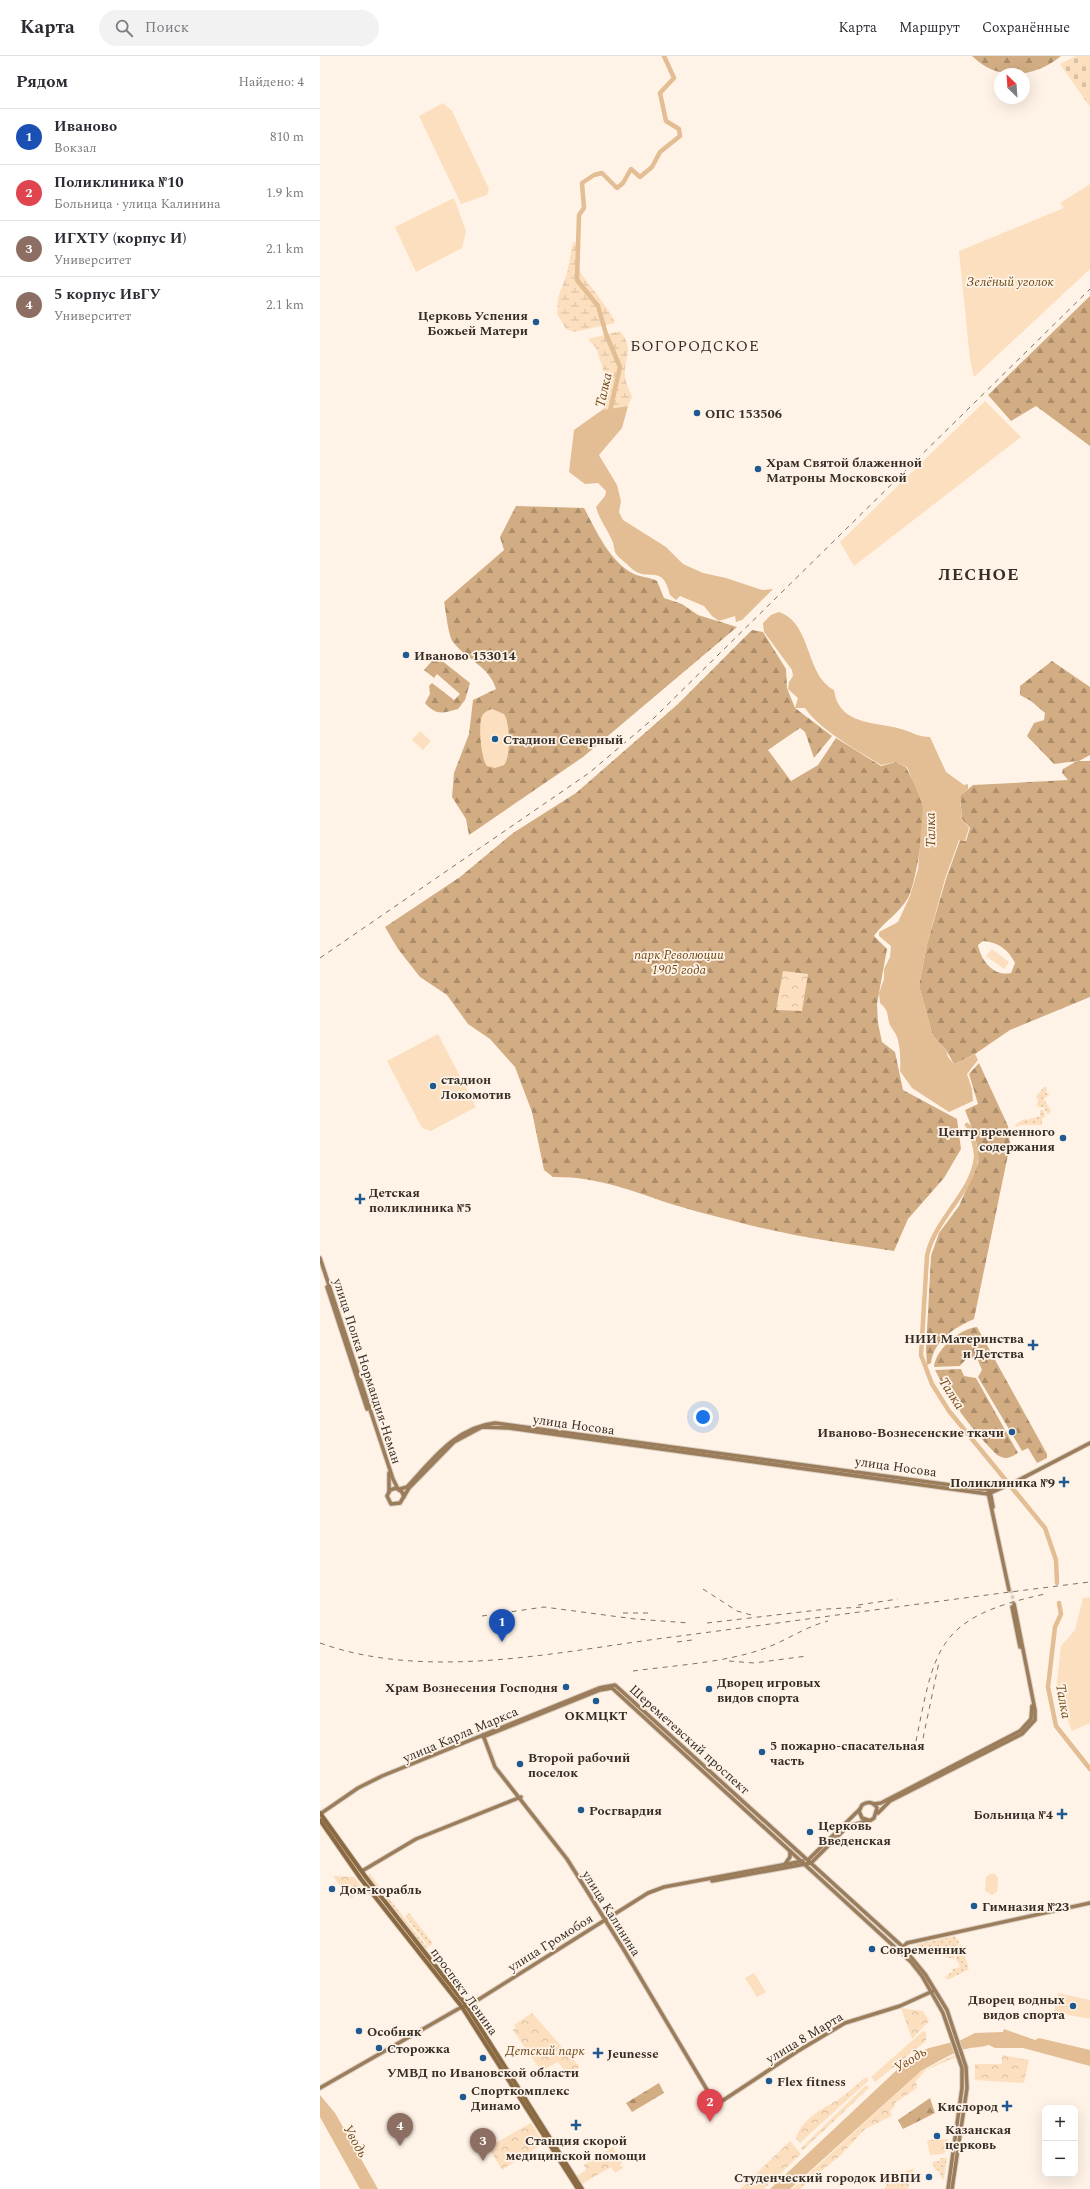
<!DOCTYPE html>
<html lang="ru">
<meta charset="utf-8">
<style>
body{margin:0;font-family:Spectral,serif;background:#f2f2f3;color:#2b2b33}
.controls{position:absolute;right:12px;bottom:12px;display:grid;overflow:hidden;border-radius:8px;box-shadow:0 4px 16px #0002}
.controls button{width:36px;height:36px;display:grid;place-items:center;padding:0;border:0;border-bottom:1px solid #e1e1e2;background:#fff;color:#2b2b33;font:20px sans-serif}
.compass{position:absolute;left:674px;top:12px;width:36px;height:36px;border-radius:50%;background:#fff;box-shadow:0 4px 16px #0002;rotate:335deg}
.you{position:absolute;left:383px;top:1361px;width:14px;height:14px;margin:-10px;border:3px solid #fff;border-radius:50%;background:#1a73e8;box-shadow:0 0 0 6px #1a73e833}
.badge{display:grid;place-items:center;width:26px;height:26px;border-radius:50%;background:#1e5990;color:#fff;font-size:13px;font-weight:700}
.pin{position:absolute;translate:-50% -33px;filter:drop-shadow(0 1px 2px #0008)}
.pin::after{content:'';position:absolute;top:21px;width:14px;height:12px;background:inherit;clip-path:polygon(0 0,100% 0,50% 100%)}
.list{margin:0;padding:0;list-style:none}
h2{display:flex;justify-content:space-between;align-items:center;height:52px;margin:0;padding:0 16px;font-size:17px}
h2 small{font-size:13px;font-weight:400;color:#7c7c81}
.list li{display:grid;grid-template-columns:26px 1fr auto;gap:12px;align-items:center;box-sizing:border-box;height:56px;padding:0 16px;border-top:1px solid #e1e1e2}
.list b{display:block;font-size:15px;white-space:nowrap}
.list p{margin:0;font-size:13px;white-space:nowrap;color:#7c7c81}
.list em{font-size:13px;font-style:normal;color:#7c7c81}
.icon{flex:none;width:22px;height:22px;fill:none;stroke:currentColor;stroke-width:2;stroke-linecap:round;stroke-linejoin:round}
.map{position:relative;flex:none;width:770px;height:2133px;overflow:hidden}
header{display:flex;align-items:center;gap:24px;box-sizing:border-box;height:56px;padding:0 20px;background:#fff;border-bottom:1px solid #e1e1e2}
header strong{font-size:19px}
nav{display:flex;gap:22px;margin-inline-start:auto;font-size:14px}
.search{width:280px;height:36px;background:#f2f2f3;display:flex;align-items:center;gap:10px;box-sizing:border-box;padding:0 14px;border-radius:22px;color:#7c7c81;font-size:15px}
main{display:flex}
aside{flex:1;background:#fff}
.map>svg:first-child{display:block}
.grass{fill:url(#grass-dots)}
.forest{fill:url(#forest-firs);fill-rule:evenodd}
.wetland{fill:url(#wetland-marsh)}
.cemetery{fill:url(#cemetery-stones)}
.park{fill:url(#park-crowns)}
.garden{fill:#fcdfbe}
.water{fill:#e3bd93}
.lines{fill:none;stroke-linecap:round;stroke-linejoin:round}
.river{stroke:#e3bd93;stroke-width:4.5}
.major-tunnel{stroke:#d7ccc1;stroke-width:3.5;stroke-dasharray:3.5 2;stroke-linecap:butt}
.major-casing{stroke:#dbd0c4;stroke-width:5.5}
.highway-casing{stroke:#dbd0c4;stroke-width:6}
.major{stroke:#9b7d5b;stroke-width:3.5}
.highway{stroke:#8b6941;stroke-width:4}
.rail{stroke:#7b7269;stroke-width:1;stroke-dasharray:5 5;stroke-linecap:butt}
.poi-dot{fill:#1e5990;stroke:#fff3e7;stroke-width:1.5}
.labels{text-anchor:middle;stroke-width:3.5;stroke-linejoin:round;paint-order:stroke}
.park-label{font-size:13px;font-style:italic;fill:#6f4a19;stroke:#fff3e7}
.poi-label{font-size:13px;font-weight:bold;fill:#352e27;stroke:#fff3e7;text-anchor:start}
.street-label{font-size:13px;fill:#352e27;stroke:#fff3e7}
.water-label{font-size:14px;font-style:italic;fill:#724c1c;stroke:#fff3e7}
.quarter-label{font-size:15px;letter-spacing:1px;fill:#352e27;stroke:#fff3e7}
.district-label{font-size:17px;font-weight:bold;letter-spacing:1px;fill:#352e27;stroke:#fff3e7}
</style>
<header>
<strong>Карта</strong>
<div class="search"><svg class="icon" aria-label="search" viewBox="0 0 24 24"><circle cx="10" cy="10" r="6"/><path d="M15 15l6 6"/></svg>Поиск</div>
<nav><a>Карта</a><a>Маршрут</a><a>Сохранённые</a></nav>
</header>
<main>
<aside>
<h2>Рядом<small>Найдено: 4</small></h2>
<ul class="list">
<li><span class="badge" style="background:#1a4fb4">1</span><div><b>Иваново</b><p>Вокзал</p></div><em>810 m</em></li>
<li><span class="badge" style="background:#e0444e">2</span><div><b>Поликлиника №10</b><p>Больница · улица Калинина</p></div><em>1.9 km</em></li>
<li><span class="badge" style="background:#8d6e63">3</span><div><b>ИГХТУ (корпус И)</b><p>Университет</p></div><em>2.1 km</em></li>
<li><span class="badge" style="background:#8d6e63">4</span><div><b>5 корпус ИвГУ</b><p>Университет</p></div><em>2.1 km</em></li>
</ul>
</aside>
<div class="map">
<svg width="770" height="2133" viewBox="0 0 770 2133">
<defs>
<pattern id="grass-dots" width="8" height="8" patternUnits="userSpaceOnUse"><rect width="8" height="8" fill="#fcdfbe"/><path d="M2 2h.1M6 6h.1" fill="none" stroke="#d9c0a3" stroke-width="1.8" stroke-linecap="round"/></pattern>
<pattern id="forest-firs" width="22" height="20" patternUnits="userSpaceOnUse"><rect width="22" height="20" fill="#d2ad83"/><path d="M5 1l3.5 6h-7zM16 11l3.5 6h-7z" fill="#ab8d6b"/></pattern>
<pattern id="wetland-marsh" width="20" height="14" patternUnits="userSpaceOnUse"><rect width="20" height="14" fill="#fcdfbe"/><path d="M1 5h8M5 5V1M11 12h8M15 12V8" fill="none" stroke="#d9c0a3"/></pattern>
<pattern id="cemetery-stones" width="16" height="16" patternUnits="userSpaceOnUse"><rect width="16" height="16" fill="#fcdfbe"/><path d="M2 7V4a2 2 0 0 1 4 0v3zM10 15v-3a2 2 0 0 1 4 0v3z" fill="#d9c0a3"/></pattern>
<pattern id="park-crowns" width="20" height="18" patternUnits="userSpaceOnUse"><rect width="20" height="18" fill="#fcdfbe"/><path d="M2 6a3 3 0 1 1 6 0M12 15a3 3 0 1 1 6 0" fill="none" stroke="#d9c0a3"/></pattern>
</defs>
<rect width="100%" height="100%" fill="#fff3e7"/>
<g class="grass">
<polygon points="724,1031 727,1031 726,1037 730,1038 724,1043 731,1055 728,1059 723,1051 718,1051 716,1049 719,1045 716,1041"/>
<polygon points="720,1054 724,1054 725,1061 722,1062 722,1069 702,1069 696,1071 695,1069 704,1063 706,1064 720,1060"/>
<polygon points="50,1818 108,1892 106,1893 48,1819"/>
<polygon points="89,1857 112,1886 112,1888 109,1891 85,1860"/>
<polygon points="635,1880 639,1885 634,1903 626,1901 624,1896 618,1898 597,1890 597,1888"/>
<polygon points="640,1886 649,1913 628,1924 626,1921 621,1924 633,1915 632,1913 640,1911 636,1903"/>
<polygon points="620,2102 627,2102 624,2123 622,2123 618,2114 616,2115 612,2106 620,2105"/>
</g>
<g class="forest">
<path d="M652,0H741C714,22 678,26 652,0Z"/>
<polygon points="770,240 770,390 716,350 691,365 668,339"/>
<path d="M196,450L264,452C277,476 289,505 314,518C320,521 330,521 337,525L344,542L362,548L378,559L417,571L263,701L149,779L146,763L132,741L134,717L149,678L153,644L176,633C170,611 146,603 133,586C128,579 126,555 124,546L184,494L180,481Z"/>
<path d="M432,574L443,576L466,613L467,632L475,652L512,680L494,702L485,676L480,672L448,694L471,725L498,709L516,682L561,710L576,706L586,711C591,722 602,740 603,751C605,767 596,828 588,842C578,859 565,864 554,880L567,893L557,948L558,967L562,986L575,996L583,1034L637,1063L641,1093L624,1122L588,1163L574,1195C519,1187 464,1179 410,1164C389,1159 368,1153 348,1147C311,1134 273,1120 233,1121L224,1114L212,1056L195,1011L170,983L148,968L127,939L100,921L78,893L65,871L140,821L193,777L256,737L358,648Z"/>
<path d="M116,600L150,627L145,644L138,653C123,657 116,660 105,647L110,638L109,630L112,627L134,644L140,638L117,618L114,622L104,614Z"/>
<path d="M732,605L770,631V699L759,705H770V941L690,974L655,998L634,1008L626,994L613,980L599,930L607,888L626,823L640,784L646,785L650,772L642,763L640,740L653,729L748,724L742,717L743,713L757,705L734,708L707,680L714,667L724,664L725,657L711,645L700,639V630ZM663,885C678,886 688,893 695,907L691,917C674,921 661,905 658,889Z"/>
<path d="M659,1007L688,1070L690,1089L654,1263C634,1272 614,1284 611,1307L607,1309L606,1293L611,1200L619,1177L639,1150L658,1107C660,1089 651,1070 645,1054L658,1048L649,1018Z"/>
<path d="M657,1271L727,1398V1402L717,1407L708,1392L702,1395L658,1321L662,1314L657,1302H647L640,1310L614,1311C616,1293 639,1273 657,1271Z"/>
<path d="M641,1313L644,1320L656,1322L698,1397C690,1402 686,1404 677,1399C652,1374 630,1345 615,1314Z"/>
<polygon points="339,2027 344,2037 312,2056 306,2047"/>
<polygon points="610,2042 615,2057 583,2073 578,2064"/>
</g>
<g class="wetland">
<path d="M253,186L258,187L260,201L258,213C265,224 293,257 295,267L254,276L246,273L237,258L238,242L247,217Z"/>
<path d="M300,275C315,294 304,300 305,320C305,326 310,335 312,341L308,350L282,354L288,329L276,292L268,283Z"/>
</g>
<polygon class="cemetery" points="756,0 770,0 770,51 740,8"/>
<g class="park">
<polygon points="463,915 488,918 482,955 456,954"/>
<polygon points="13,1820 34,1821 43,1833 30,1843"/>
<polygon points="581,1952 603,1955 609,1965 592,1983"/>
<polygon points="212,1957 260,2011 247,2018 238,2006 221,2015 193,1974 196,1971 194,1969"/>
<polygon points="603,1975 606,1976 606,1985 555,2026 551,2021"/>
<polygon points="634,1999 635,2002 607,2013 596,2025 597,2032 575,2047 575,2050 570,2055 572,2060 545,2073 521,2099 480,2133 472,2133 600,2016"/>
<polygon points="682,1999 709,2004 704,2027 655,2024 655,2008 682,2008"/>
<path d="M546,2021L549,2024L480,2087L476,2082C483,2060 504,2053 522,2041C530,2035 538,2027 546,2021Z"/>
<polygon points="546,2029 549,2032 483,2094 481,2092"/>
<polygon points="211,2067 224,2087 182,2114 168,2091"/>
<polygon points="628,2083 627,2095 623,2098 610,2099 607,2084"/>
<polygon points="470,2085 481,2098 444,2133 420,2133"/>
<polygon points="293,2091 302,2107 300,2109 303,2112 295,2117 291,2111 262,2128 257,2120 266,2114 264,2109"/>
<polygon points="594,2112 588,2133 564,2133 572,2121"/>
</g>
<g class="garden">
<polygon points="123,47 132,55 169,133 167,139 141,148 99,60"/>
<polygon points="770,128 770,213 654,321 650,304 639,195 744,152 740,147"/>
<polygon points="134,142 146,175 142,192 96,216 75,171"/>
<polygon points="665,345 701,381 534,510 520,486"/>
<path d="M172,653L184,658C190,666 191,701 184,709L175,712L167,710C161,704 158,668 162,660C164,656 168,654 172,653Z"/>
<polygon points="100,675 111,685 103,694 92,684"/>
<polygon points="672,893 689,906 684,913 666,900"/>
<polygon points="118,978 156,1051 111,1075 102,1072 67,1005"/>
<polygon points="770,1541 770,1667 752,1675 736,1634 741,1590 755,1574 763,1542"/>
<polygon points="670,1818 675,1818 678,1822 677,1836 672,1839 665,1835 666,1821"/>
<polygon points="434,1917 446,1936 437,1941 425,1922"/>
<polygon points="738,1937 770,1944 770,1963 734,1956"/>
</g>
<g class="water">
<path d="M308,350L302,372L279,399L297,429L301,445L299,456L303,464L346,491L363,508L383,517L406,522L442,534L453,533L422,564L416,566L415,560L399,565L392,560L384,550L360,540L356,544L350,539C342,505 328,529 310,511C306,507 299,502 296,498C294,495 294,490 293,487C288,473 280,466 276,451L285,440L286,435L278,427L265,428L249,416L254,374L282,354Z"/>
<path d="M459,556C492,567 485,619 514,634C515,639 516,645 519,649C531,669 562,667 581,673C592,676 598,681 610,681L626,716L644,729L648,728V733L640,740L642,763L649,772L645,785L639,784L625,823L607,888L599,930L613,980L626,994L628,1001L634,1008L655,998L658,1004L647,1018L652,1033L653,1045L629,1056L592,1032L580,1015C581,1006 580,989 577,981C575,976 572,973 570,969C566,958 570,956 560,947L559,937L564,923V913L570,901L571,890L559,880V876L578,866L590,840L598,813L603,750L587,711L576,706L561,709C537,694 501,675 485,652H475L478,642L468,633L469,626L473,620L472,614L444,576L443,567L451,559Z"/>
<path d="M684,1973L715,1984L719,1982L770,1994V2010L703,1992H675L669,1989C662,1991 657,1991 650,1992C634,1995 616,2007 601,2015L470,2133H450L580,2011L597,1997L609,1992L641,1984L655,1977L683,1976Z"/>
<polygon points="0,2039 15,2057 58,2133 40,2133 0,2061"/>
</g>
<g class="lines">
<g class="river">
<polyline points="289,359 300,311 286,278 278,250 257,224 259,159 264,152 262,127 274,119 282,117 297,132 303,127 311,113 320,121 332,111 340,96 360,80 359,73 346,65 340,37 354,22 344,0"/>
<path d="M647,1069L650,1072C652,1081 657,1094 656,1102C652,1137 614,1164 607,1200L601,1299L612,1328L629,1355L725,1472L736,1504L737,1527"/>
<polyline points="739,1547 741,1558 735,1571 728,1631 736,1670 770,1713"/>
</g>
<polyline class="major-tunnel" points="691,1534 694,1548"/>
<g class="major-casing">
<g id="major">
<polyline points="0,1202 73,1423 78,1433"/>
<polyline points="7,1231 47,1353"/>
<path d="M80,1433L87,1431C112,1404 136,1371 175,1367L660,1433H674L684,1429"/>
<polyline points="670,1435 673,1451"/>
<polyline points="69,1436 69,1417"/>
<polyline points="668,1436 689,1534"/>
<polyline points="84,1441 82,1436 76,1432 70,1434 67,1440 71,1448 80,1447 89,1432 134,1386 162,1371 189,1372 668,1438 693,1427 770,1387"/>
<polyline points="692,1551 700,1591"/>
<polyline points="163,1679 175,1711 247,1803 304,1894 396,2049 478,1995 525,1967 580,1950 613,1935"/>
<polyline points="163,1681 280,1634 292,1632 591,1906 602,1920 623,1957 642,2012 642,2032 628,2133"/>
<polyline points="554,1748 561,1747 700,1675 711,1663 712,1650"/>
<polyline points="558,1757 570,1745 702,1678 715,1664 715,1654 694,1548"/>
<polyline points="0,1758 38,1732 62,1720 279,1632 295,1629 583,1891 605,1918 627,1954 646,2011 647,2032 632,2133"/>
<polyline points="488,1804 540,1753"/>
<polyline points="465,1808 470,1801 470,1795"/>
<polyline points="42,1815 96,1783 201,1741"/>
<path d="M392,1825L491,1807L528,1770L551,1764L554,1762L557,1752C554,1746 548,1745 542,1749L539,1755L542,1762L548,1764"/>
<polyline points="583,1891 587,1887 770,1847"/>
<polyline points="152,1958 154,1948"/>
<polyline points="0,2032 138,1953 153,1947 328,1837 344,1831 483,1805"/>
</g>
</g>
<g class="highway-casing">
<g id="highway">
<polyline points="0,1757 45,1820 146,1949 262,2133"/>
<polyline points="0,1764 41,1823 142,1951 258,2133"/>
</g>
</g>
<use href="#major" class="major"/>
<use href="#highway" class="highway"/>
<g class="rail">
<polyline points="0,902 269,717 334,662 770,233"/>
<polyline points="383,1533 417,1555 435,1560"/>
<polyline points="538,1549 578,1543"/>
<polyline points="303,1557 328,1557"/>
<polyline points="162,1560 224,1551 315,1563 369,1567"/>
<polyline points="387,1567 507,1553 544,1551"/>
<polyline points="357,1586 372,1584"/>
<path d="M0,1587C108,1626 241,1595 352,1581C491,1563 630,1543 770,1526"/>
<polyline points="409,1605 434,1607 487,1600"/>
<path d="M313,1615C357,1609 404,1607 446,1592C467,1584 485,1571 508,1565"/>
<polyline points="601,1692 619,1606"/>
<path d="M594,1695C615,1593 613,1562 725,1538"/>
</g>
</g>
<g class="poi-dot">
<circle cx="216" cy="266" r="4"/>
<circle cx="377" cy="357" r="4"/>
<circle cx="438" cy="413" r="4"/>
<circle cx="86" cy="599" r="4"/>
<circle cx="175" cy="683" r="4"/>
<circle cx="113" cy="1030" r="4"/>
<circle cx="743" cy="1082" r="4"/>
<path d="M38 1137h4v4h4v4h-4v4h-4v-4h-4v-4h4z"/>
<path d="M711 1283h4v4h4v4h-4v4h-4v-4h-4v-4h4z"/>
<circle cx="692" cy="1376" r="4"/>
<path d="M742 1420h4v4h4v4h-4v4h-4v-4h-4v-4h4z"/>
<circle cx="246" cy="1631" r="4"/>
<circle cx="389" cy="1633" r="4"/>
<circle cx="276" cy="1645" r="4"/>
<circle cx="442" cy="1696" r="4"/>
<circle cx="200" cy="1708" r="4"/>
<circle cx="261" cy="1754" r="4"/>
<path d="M740 1752h4v4h4v4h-4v4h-4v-4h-4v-4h4z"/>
<circle cx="490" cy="1776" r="4"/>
<circle cx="12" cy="1833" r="4"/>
<circle cx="654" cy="1850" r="4"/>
<circle cx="552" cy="1893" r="4"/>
<circle cx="753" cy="1950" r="4"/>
<circle cx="39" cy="1975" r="4"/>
<circle cx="59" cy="1992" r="4"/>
<path d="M276 1991h4v4h4v4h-4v4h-4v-4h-4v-4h4z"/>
<circle cx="163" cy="2002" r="4"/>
<circle cx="449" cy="2025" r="4"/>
<circle cx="143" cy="2041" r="4"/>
<path d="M685 2044h4v4h4v4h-4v4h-4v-4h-4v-4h4z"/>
<path d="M254 2063h4v4h4v4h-4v4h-4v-4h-4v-4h4z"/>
<circle cx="617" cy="2080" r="4"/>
<circle cx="609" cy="2121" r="4"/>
</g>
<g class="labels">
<g class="park-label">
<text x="690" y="230">Зелёный уголок</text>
<text x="359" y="903">парк Революции<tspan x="359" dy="15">1905 года</tspan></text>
<text x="225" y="1999">Детский парк</text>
</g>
<g class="poi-label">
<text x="208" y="264" text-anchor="end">Церковь Успения<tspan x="208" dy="15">Божьей Матери</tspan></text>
<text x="385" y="362">ОПС 153506</text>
<text x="446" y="411">Храм Святой блаженной<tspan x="446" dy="15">Матроны Московской</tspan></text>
<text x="94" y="604">Иваново 153014</text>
<text x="183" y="688">Стадион Северный</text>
<text x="121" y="1028">стадион<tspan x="121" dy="15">Локомотив</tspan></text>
<text x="735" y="1080" text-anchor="end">Центр временного<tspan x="735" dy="15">содержания</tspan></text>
<text x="49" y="1141">Детская<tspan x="49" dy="15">поликлиника №5</tspan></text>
<text x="704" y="1287" text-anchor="end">НИИ Материнства<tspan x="704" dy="15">и Детства</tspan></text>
<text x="684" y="1381" text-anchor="end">Иваново-Вознесенские ткачи</text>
<text x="735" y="1431" text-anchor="end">Поликлиника №9</text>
<text x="397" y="1631">Дворец игровых<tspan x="397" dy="15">видов спорта</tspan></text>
<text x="238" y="1636" text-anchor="end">Храм Вознесения Господня</text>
<text x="276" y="1664" text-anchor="middle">ОКМЦКТ</text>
<text x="450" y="1694">5 пожарно-спасательная<tspan x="450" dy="15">часть</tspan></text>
<text x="208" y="1706">Второй рабочий<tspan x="208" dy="15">поселок</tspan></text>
<text x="269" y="1759">Росгвардия</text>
<text x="733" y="1763" text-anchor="end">Больница №4</text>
<text x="498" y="1774">Церковь<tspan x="498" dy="15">Введенская</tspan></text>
<text x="20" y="1838">Дом-корабль</text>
<text x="662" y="1855">Гимназия №23</text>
<text x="560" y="1898">Современник</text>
<text x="745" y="1948" text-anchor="end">Дворец водных<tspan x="745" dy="15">видов спорта</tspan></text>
<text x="47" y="1980">Особняк</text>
<text x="67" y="1997">Сторожка</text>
<text x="287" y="2002">Jeunesse</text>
<text x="163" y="2021" text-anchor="middle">УМВД по Ивановской области</text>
<text x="457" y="2030">Flex fitness</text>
<text x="151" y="2039">Спорткомплекс<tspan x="151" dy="15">Динамо</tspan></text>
<text x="678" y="2055" text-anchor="end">Кислород</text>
<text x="625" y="2078">Казанская<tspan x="625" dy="15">церковь</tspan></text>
<text x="256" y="2089" text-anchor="middle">Станция скорой<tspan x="256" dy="15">медицинской помощи</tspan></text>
<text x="601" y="2126" text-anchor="end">Студенческий городок ИВПИ</text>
</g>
<g class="street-label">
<text transform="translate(48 1315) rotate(72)" y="5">улица Полка Нормандия-Неман</text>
<text transform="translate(254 1368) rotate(8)" y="5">улица Носова</text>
<text transform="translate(576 1410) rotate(8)" y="5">улица Носова</text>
<text transform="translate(140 1678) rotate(-23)" y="5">улица Карла Маркса</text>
<text transform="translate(370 1683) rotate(42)" y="5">Шереметевский проспект</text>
<text transform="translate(292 1857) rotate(58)" y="5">улица Калинина</text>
<text transform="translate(230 1886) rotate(-32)" y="5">улица Громобоя</text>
<text transform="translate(145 1935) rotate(54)" y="5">проспект Ленина</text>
<text transform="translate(484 1981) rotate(-31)" y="5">улица 8 Марта</text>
</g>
<g class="water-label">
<text transform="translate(283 334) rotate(-77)" y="5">Талка</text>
<text transform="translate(610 774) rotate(-91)" y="5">Талка</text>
<text transform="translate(632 1337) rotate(57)" y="5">Талка</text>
<text transform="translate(744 1645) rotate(80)" y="5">Талка</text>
<text transform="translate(590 2003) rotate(-32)" y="5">Уводь</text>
<text transform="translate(36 2085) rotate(61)" y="5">Уводь</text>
</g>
<g class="quarter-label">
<text x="375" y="295">БОГОРОДСКОЕ</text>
</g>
<g class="district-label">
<text x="659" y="524">ЛЕСНОЕ</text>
</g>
</g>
</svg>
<div class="controls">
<button>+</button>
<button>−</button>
</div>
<svg class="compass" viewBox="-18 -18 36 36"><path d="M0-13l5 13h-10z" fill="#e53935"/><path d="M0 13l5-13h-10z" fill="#7c7c81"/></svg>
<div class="you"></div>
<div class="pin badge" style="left:182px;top:1586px;background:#1a4fb4">1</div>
<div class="pin badge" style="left:390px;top:2066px;background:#e0444e">2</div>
<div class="pin badge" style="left:163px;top:2105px;background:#8d6e63">3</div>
<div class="pin badge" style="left:80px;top:2090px;background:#8d6e63">4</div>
</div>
</main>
